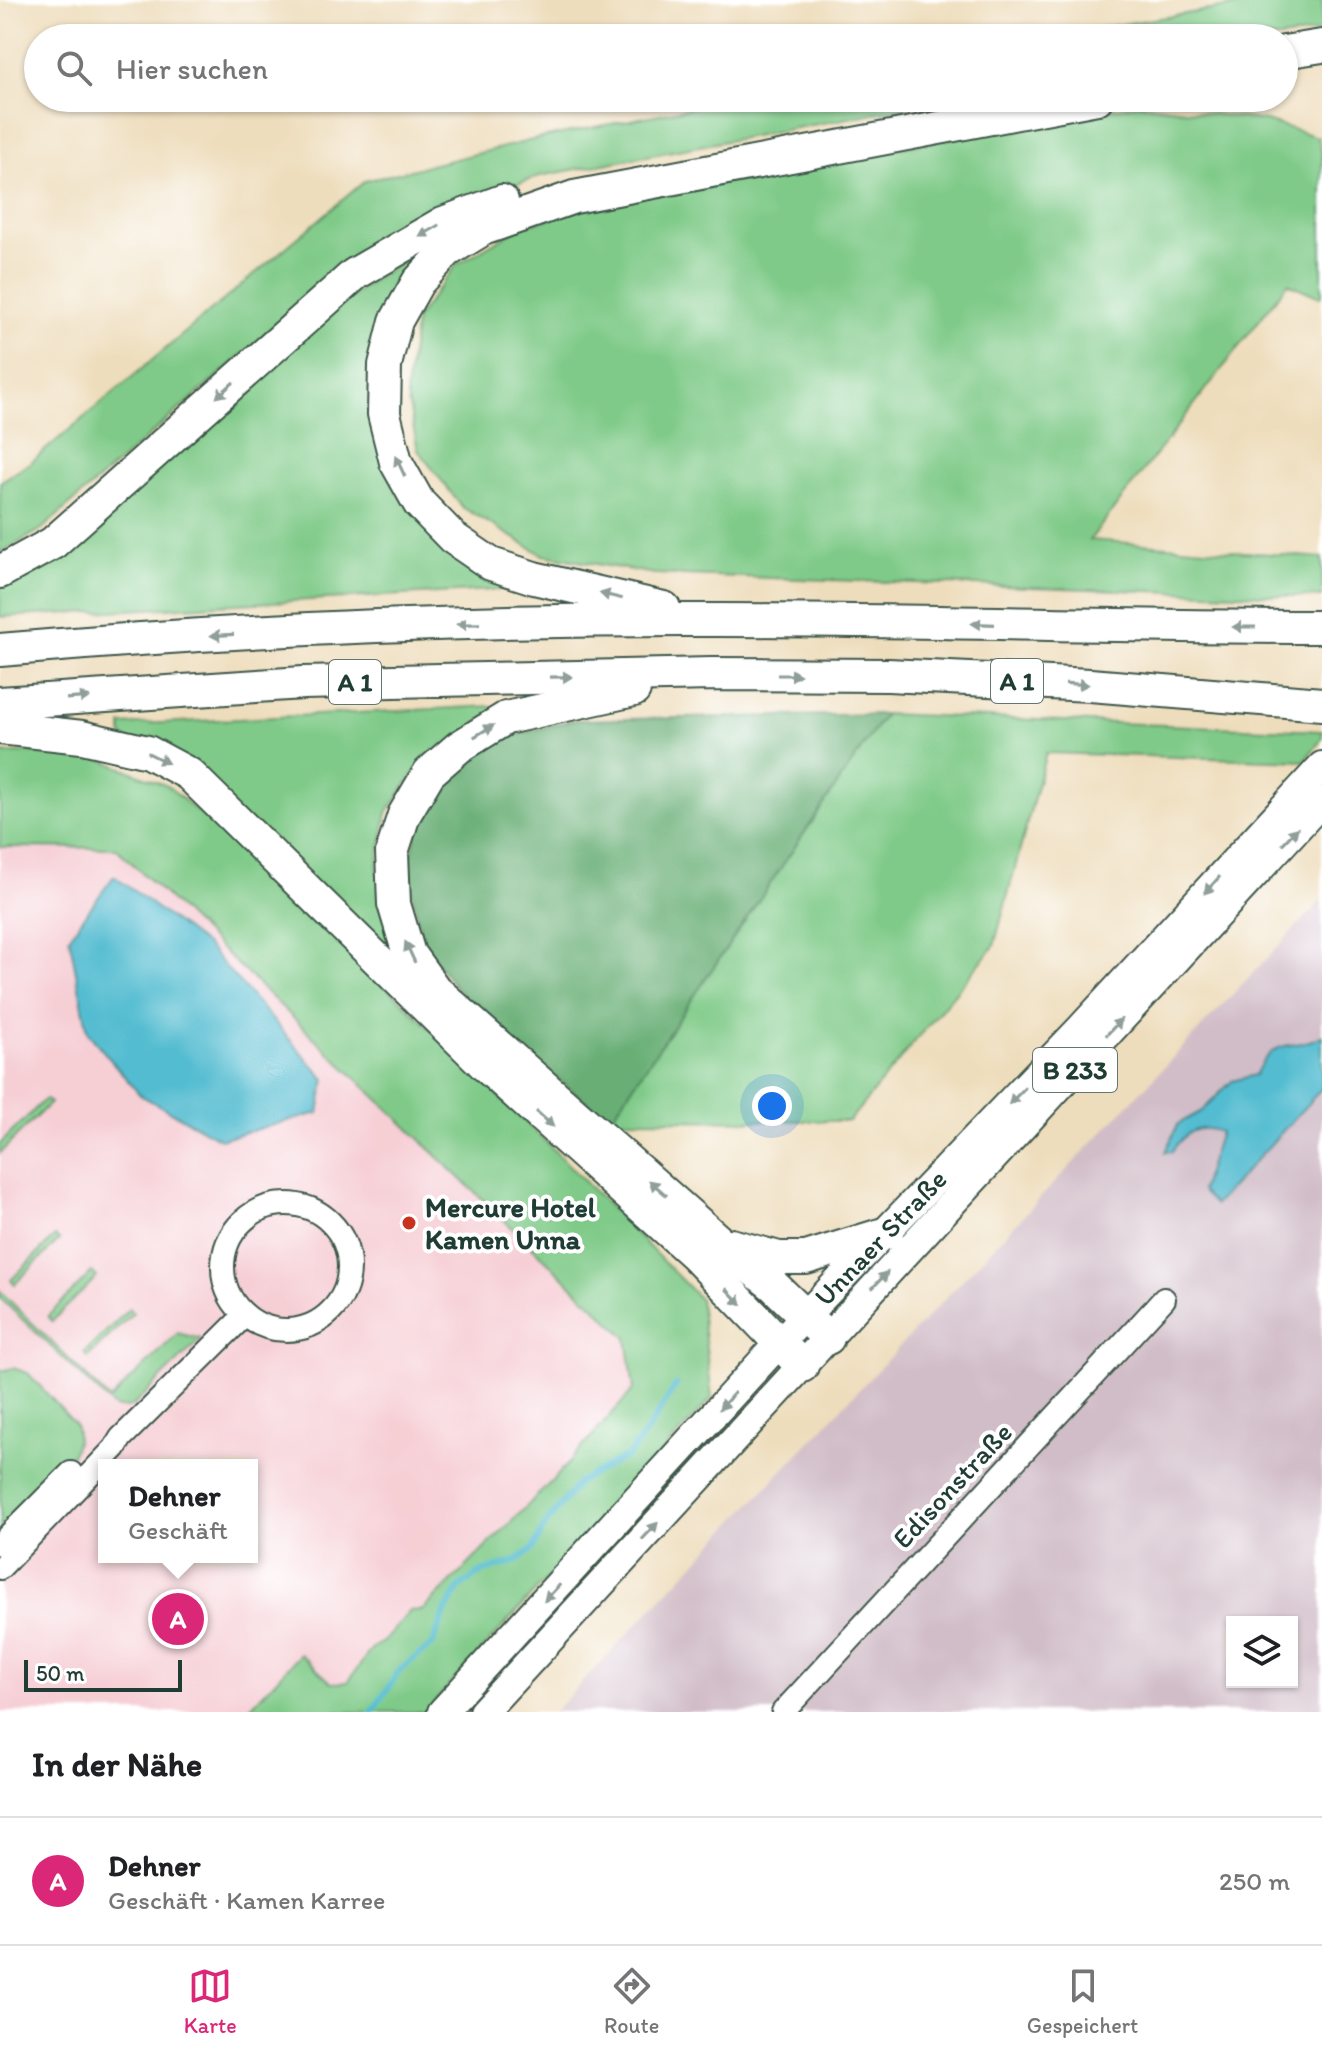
<!DOCTYPE html>
<html lang="de">
<meta charset="utf-8">
<style>
body{margin:0;font-family:Itim,sans-serif;background:#f6f6f6;color:#202124}
.controls{position:absolute;right:24px;bottom:24px;display:grid;overflow:hidden;border-radius:0px;box-shadow:0 2px 6px #0004}
.controls button{width:72px;height:72px;display:grid;place-items:center;padding:0;border:0;border-bottom:2px solid #e0e0e0;background:#fff;color:#202124;font:40px sans-serif}
.scale{position:absolute;left:24px;bottom:20px;width:158px;box-sizing:border-box;padding-left:8px;border:4px solid #1f3d34;border-top:0;font-size:22px;line-height:28px;white-space:nowrap;color:#1f3d34;-webkit-text-stroke:6px #fff;paint-order:stroke}
.you{position:absolute;left:772px;top:1106px;width:28px;height:28px;margin:-20px;border:6px solid #fff;border-radius:50%;background:#1a73e8;box-shadow:0 0 0 12px #1a73e833}
.badge{display:grid;place-items:center;width:52px;height:52px;border-radius:50%;background:#db2777;color:#fff;font-size:26px;font-weight:700}
.pin{position:absolute;translate:-50% -50%;border:4px solid #fff;box-shadow:0 2px 8px #0006}
.popup{position:absolute;left:98px;top:1459px;width:160px;height:104px;box-sizing:border-box;display:grid;place-content:center;border-radius:0px;background:#fff;filter:drop-shadow(0 2px 6px #0005);font-size:26px;white-space:nowrap;color:#757577}
.popup b{font-size:30px;color:#202124}
.popup::after{content:'';position:absolute;left:50%;top:100%;margin-left:-16px;border:16px solid transparent;border-top-color:#fff}
.list{margin:0;padding:0;list-style:none}
h2{display:flex;justify-content:space-between;align-items:center;height:104px;margin:0;padding:0 32px;font-size:34px}
h2 small{font-size:26px;font-weight:400;color:#757577}
.list li{display:grid;grid-template-columns:52px 1fr auto;gap:24px;align-items:center;box-sizing:border-box;height:128px;padding:0 32px;border-top:2px solid #e0e0e0}
.list b{display:block;font-size:30px;white-space:nowrap}
.list p{margin:0;font-size:26px;white-space:nowrap;color:#757577}
.list em{font-size:26px;font-style:normal;color:#757577}
.icon{flex:none;width:44px;height:44px;fill:none;stroke:currentColor;stroke-width:2;stroke-linecap:round;stroke-linejoin:round}
.map{position:relative;flex:none;width:1322px;height:1712px;overflow:hidden}
.search{position:absolute;background:#fff;box-shadow:0 2px 6px #0004;left:24px;right:24px;top:24px;height:88px;display:flex;align-items:center;gap:20px;box-sizing:border-box;padding:0 28px;border-radius:44px;color:#757577;font-size:30px}
.sheet{height:232px;background:#fff}
nav{display:flex;justify-content:space-around;align-items:center;box-sizing:border-box;height:112px;border-top:2px solid #e0e0e0;background:#fff;font-size:22px;color:#757577}
nav a{display:grid;justify-items:center;gap:4px}
nav .on{color:#db2777}
.map>svg:first-child{display:block}
.built{fill:#f6cfd5;fill-rule:evenodd}
.industrial{fill:#d1bdc8;fill-rule:evenodd}
.green{fill:#7fca88;stroke:#4f845e;stroke-width:2}
.forest{fill:#67ae74;stroke:#437654;stroke-width:2}
.water{fill:#53bcd0;stroke:#397c82;stroke-width:2}
.lines{fill:none;stroke-linecap:round;stroke-linejoin:round}
.stream{stroke:#53bcd0;stroke-width:6}
.minor-casing{stroke:#3e5548;stroke-width:26}
.major-casing{stroke:#3e5548;stroke-width:32}
.highway-casing{stroke:#3e5548;stroke-width:36}
.minor{stroke:#fff;stroke-width:22}
.major{stroke:#fff;stroke-width:28}
.highway{stroke:#fff;stroke-width:32}
.oneway{fill:#8f9e9a}
.poi-dot{fill:#c8321e;stroke:#fff;stroke-width:3}
.labels{text-anchor:middle;stroke-width:8;stroke-linejoin:round;paint-order:stroke}
.shield{fill:#fff;stroke:#627771;stroke-width:2}
.shield-label{font-size:26px;font-weight:bold;fill:#1f3d34}
.poi-label{font-size:28px;font-weight:bold;fill:#1f3d34;stroke:#fff;text-anchor:start}
.street-label{font-size:28px;fill:#1f3d34;stroke:#fff}
</style>
<div class="map">
<svg width="1322" height="1712" viewBox="0 0 1322 1712">
<rect width="100%" height="100%" fill="#fff"/>
<filter id="ink" filterUnits="userSpaceOnUse"><feTurbulence type="fractalNoise" baseFrequency=".0125" numOctaves="2"/><feDisplacementMap in="SourceGraphic" scale="16" xChannelSelector="R" yChannelSelector="G"/><feConvolveMatrix kernelMatrix="1 2 1 2 8 2 1 2 1" color-interpolation-filters="sRGB"/></filter>
<filter id="wash" filterUnits="userSpaceOnUse"><feTurbulence type="fractalNoise" baseFrequency=".006" numOctaves="4" result="noise"/><feDisplacementMap in="SourceGraphic" scale="32" xChannelSelector="R" yChannelSelector="G"/><feGaussianBlur stdDeviation="1.8" result="paint"/><feColorMatrix in="noise" values="0 0 0 0 0 0 0 0 0 0 0 0 0 0 0 0 0 1.4 0 .05"/><feComposite in="paint" operator="in"/></filter>
<g filter="url(#wash)">
<rect width="100%" height="100%" fill="#eeddbc"/>
<path class="built" d="M0,847L116,848L627,1338L634,1389L351,1712H0ZM104,1465H252V1557H104Z"/>
<path class="industrial" d="M1322,900V1712H554ZM1232,1622H1292V1682H1232Z"/>
<g class="green">
<polygon points="1270,0 1322,0 1322,31 1282,38 1038,38"/>
<polygon points="739,98 955,98 540,176 406,223 267,333 42,529 0,553 0,482 30,463 365,181 541,138"/>
<polygon points="1140,104 1266,121 1318,137 1322,157 1322,295 1320,297 1288,283 1090,540 1322,558 1322,597 655,574 543,555 462,507 418,450 406,391 416,319 456,265 522,226 624,198"/>
<polygon points="413,253 420,261 384,315 390,465 511,579 511,589 0,617 0,586 357,292"/>
<polygon points="492,706 492,712 417,769 387,813 377,865 395,953 389,958 122,735 122,725"/>
<polygon points="885,714 1322,731 1322,739 1304,761 1046,753 994,946 849,1121 610,1120"/>
<polygon points="77,750 168,786 289,891 551,1147 700,1299 712,1398 425,1712 246,1712 300,1654 332,1683 348,1682 372,1648 384,1641 410,1611 423,1610 556,1477 634,1389 627,1338 116,848 0,847 0,754"/>
<polygon points="45,1099 50,1103 0,1153 0,1144"/>
<polygon points="55,1236 59,1240 15,1284 11,1280"/>
<polygon points="92,1272 97,1277 52,1321 48,1316"/>
<polygon points="0,1291 110,1400 178,1333 201,1339 135,1404 128,1408 115,1408 0,1298"/>
<polygon points="129,1309 133,1313 88,1357 84,1353"/>
<path d="M13,1368L28,1373L74,1423C92,1456 22,1512 0,1535V1371Z"/>
</g>
<polygon class="forest" points="885,714 610,1120 481,1019 423,946 407,868 429,793 488,742 572,720"/>
<g class="water">
<polygon points="114,876 207,946 325,1079 319,1113 220,1139 140,1095 88,1033 69,937"/>
<path d="M1322,1036V1088L1215,1205L1201,1191L1220,1132C1196,1123 1185,1133 1172,1151L1165,1152L1178,1124L1202,1111L1232,1081L1255,1075C1276,1033 1290,1053 1322,1036Z"/>
</g>
<g class="lines">
<polyline class="stream" points="372,1712 400,1670 433,1644 445,1612 460,1587 482,1572 514,1562 533,1549 545,1525 579,1482 629,1455 651,1425 676,1385"/>
</g>
</g>
<g filter="url(#ink)">
<g class="lines">
<g class="minor-casing">
<g id="minor">
<circle cx="286" cy="1267" r="63"/>
<polyline points="0,1544 71,1473"/>
<polyline points="0,1568 115,1448 121,1438 245,1315"/>
<polyline points="783,1712 1164,1299"/>
</g>
</g>
<g class="major-casing">
<g id="major">
<path id="s1" d="M442,1712L779,1343L1080,1029L1322,766"/>
<polyline points="483,1712 1322,801"/>
</g>
</g>
<g class="highway-casing">
<g id="highway">
<polyline points="1284,52 1322,46"/>
<polyline points="0,572 53,543 355,274 443,223 502,201"/>
<polyline points="664,608 534,578 491,564 453,538 419,503 396,462 384,414 385,365 396,321 418,282 447,251 483,229 574,197 1097,98"/>
<path d="M0,650C238,629 479,619 717,620C919,620 1120,627 1322,627"/>
<polyline points="634,690 506,718 459,747 429,773 404,815 392,852 394,904 409,954 435,990 732,1253 774,1286 828,1338"/>
<polyline points="0,703 303,683 711,674 888,675 1090,685 1322,704"/>
<polyline points="0,728 82,737 148,752 189,774 487,1067 695,1255 802,1366"/>
<polyline points="731,1245 779,1258 806,1258 887,1233"/>
</g>
</g>
<use href="#minor" class="minor"/>
<use href="#major" class="major"/>
<use href="#highway" class="highway"/>
</g>
<defs><path id="oneway-solid" d="M-6-.8H1V-3.2L6.5 0L1 3.2V.8H-6Z" transform="scale(2)"/></defs>
<g class="oneway">
<use href="#oneway-solid" transform="translate(429 231) rotate(150)"/>
<use href="#oneway-solid" transform="translate(225 390) rotate(138)"/>
<use href="#oneway-solid" transform="translate(400 466) rotate(-115)"/>
<use href="#oneway-solid" transform="translate(611 596) rotate(-167)"/>
<use href="#oneway-solid" transform="translate(468 624) rotate(179)"/>
<use href="#oneway-solid" transform="translate(983 624) rotate(-178)"/>
<use href="#oneway-solid" transform="translate(1244 627) rotate(-180)"/>
<use href="#oneway-solid" transform="translate(222 635) rotate(177)"/>
<use href="#oneway-solid" transform="translate(789 675)"/>
<use href="#oneway-solid" transform="translate(561 677) rotate(-1)"/>
<use href="#oneway-solid" transform="translate(1077 684) rotate(3)"/>
<use href="#oneway-solid" transform="translate(78 698) rotate(-4)"/>
<use href="#oneway-solid" transform="translate(484 731) rotate(-31)"/>
<use href="#oneway-solid" transform="translate(158 758) rotate(27)"/>
<use href="#oneway-solid" transform="translate(1290 836) rotate(-47)"/>
<use href="#oneway-solid" transform="translate(1212 885) rotate(132)"/>
<use href="#oneway-solid" transform="translate(410 952) rotate(-115)"/>
<use href="#oneway-solid" transform="translate(1114 1027) rotate(-47)"/>
<use href="#oneway-solid" transform="translate(1017 1096) rotate(134)"/>
<use href="#oneway-solid" transform="translate(545 1119) rotate(42)"/>
<use href="#oneway-solid" transform="translate(658 1188) rotate(-139)"/>
<use href="#oneway-solid" transform="translate(880 1280) rotate(-47)"/>
<use href="#oneway-solid" transform="translate(734 1297) rotate(46)"/>
<use href="#oneway-solid" transform="translate(727 1401) rotate(132)"/>
<use href="#oneway-solid" transform="translate(650 1531) rotate(-47)"/>
<use href="#oneway-solid" transform="translate(552 1593) rotate(133)"/>
</g>
</g>
<circle class="poi-dot" cx="409" cy="1223" r="8"/>
<g class="labels">
<g class="shield">
<rect x="991" y="659" width="52" height="44" rx="6"/>
<rect x="329" y="660" width="52" height="44" rx="6"/>
<rect x="1033" y="1048" width="84" height="44" rx="6"/>
</g>
<g class="shield-label">
<text x="1017" y="690">A 1</text>
<text x="355" y="691">A 1</text>
<text x="1075" y="1079">B 233</text>
</g>
<g class="poi-label">
<text x="425" y="1217">Mercure Hotel<tspan x="425" dy="32">Kamen Unna</tspan></text>
</g>
<g class="street-label">
<text dy="10" stroke="none"><textPath href="#s1" startOffset="646">Unnaer Straße</textPath></text>
<text transform="translate(952 1485) rotate(-47)" y="10">Edisonstraße</text>
</g>
</g>
</svg>
<div class="controls">
<button><svg class="icon" aria-label="layers" viewBox="0 0 24 24"><path d="M12 4l9 5-9 5-9-5zM3 14l9 5 9-5"/></svg></button>
</div>
<div class="scale">50 m</div>
<div class="you"></div>
<div class="pin badge" style="left:178px;top:1619px">A</div>
<div class="popup"><b>Dehner</b>Geschäft</div>
<div class="search"><svg class="icon" aria-label="search" viewBox="0 0 24 24"><circle cx="10" cy="10" r="6"/><path d="M15 15l6 6"/></svg>Hier suchen</div>
</div>
<section class="sheet">
<h2>In der Nähe<small></small></h2>
<ul class="list">
<li><span class="badge">A</span><div><b>Dehner</b><p>Geschäft · Kamen Karree</p></div><em>250 m</em></li>
</ul>
</section>
<nav>
<a class="on"><svg class="icon" aria-label="map" viewBox="0 0 24 24"><path d="M3 6l6-2 6 2 6-2v14l-6 2-6-2-6 2zM9 4v14M15 6v14"/></svg>Karte</a>
<a><svg class="icon" aria-label="directions" viewBox="0 0 24 24"><path d="M12 3l9 9-9 9-9-9zM9 14v-3h6M13 9l2 2-2 2"/></svg>Route</a>
<a><svg class="icon" aria-label="saved" viewBox="0 0 24 24"><path d="M7 4h10v16l-5-4-5 4z"/></svg>Gespeichert</a>
</nav>
